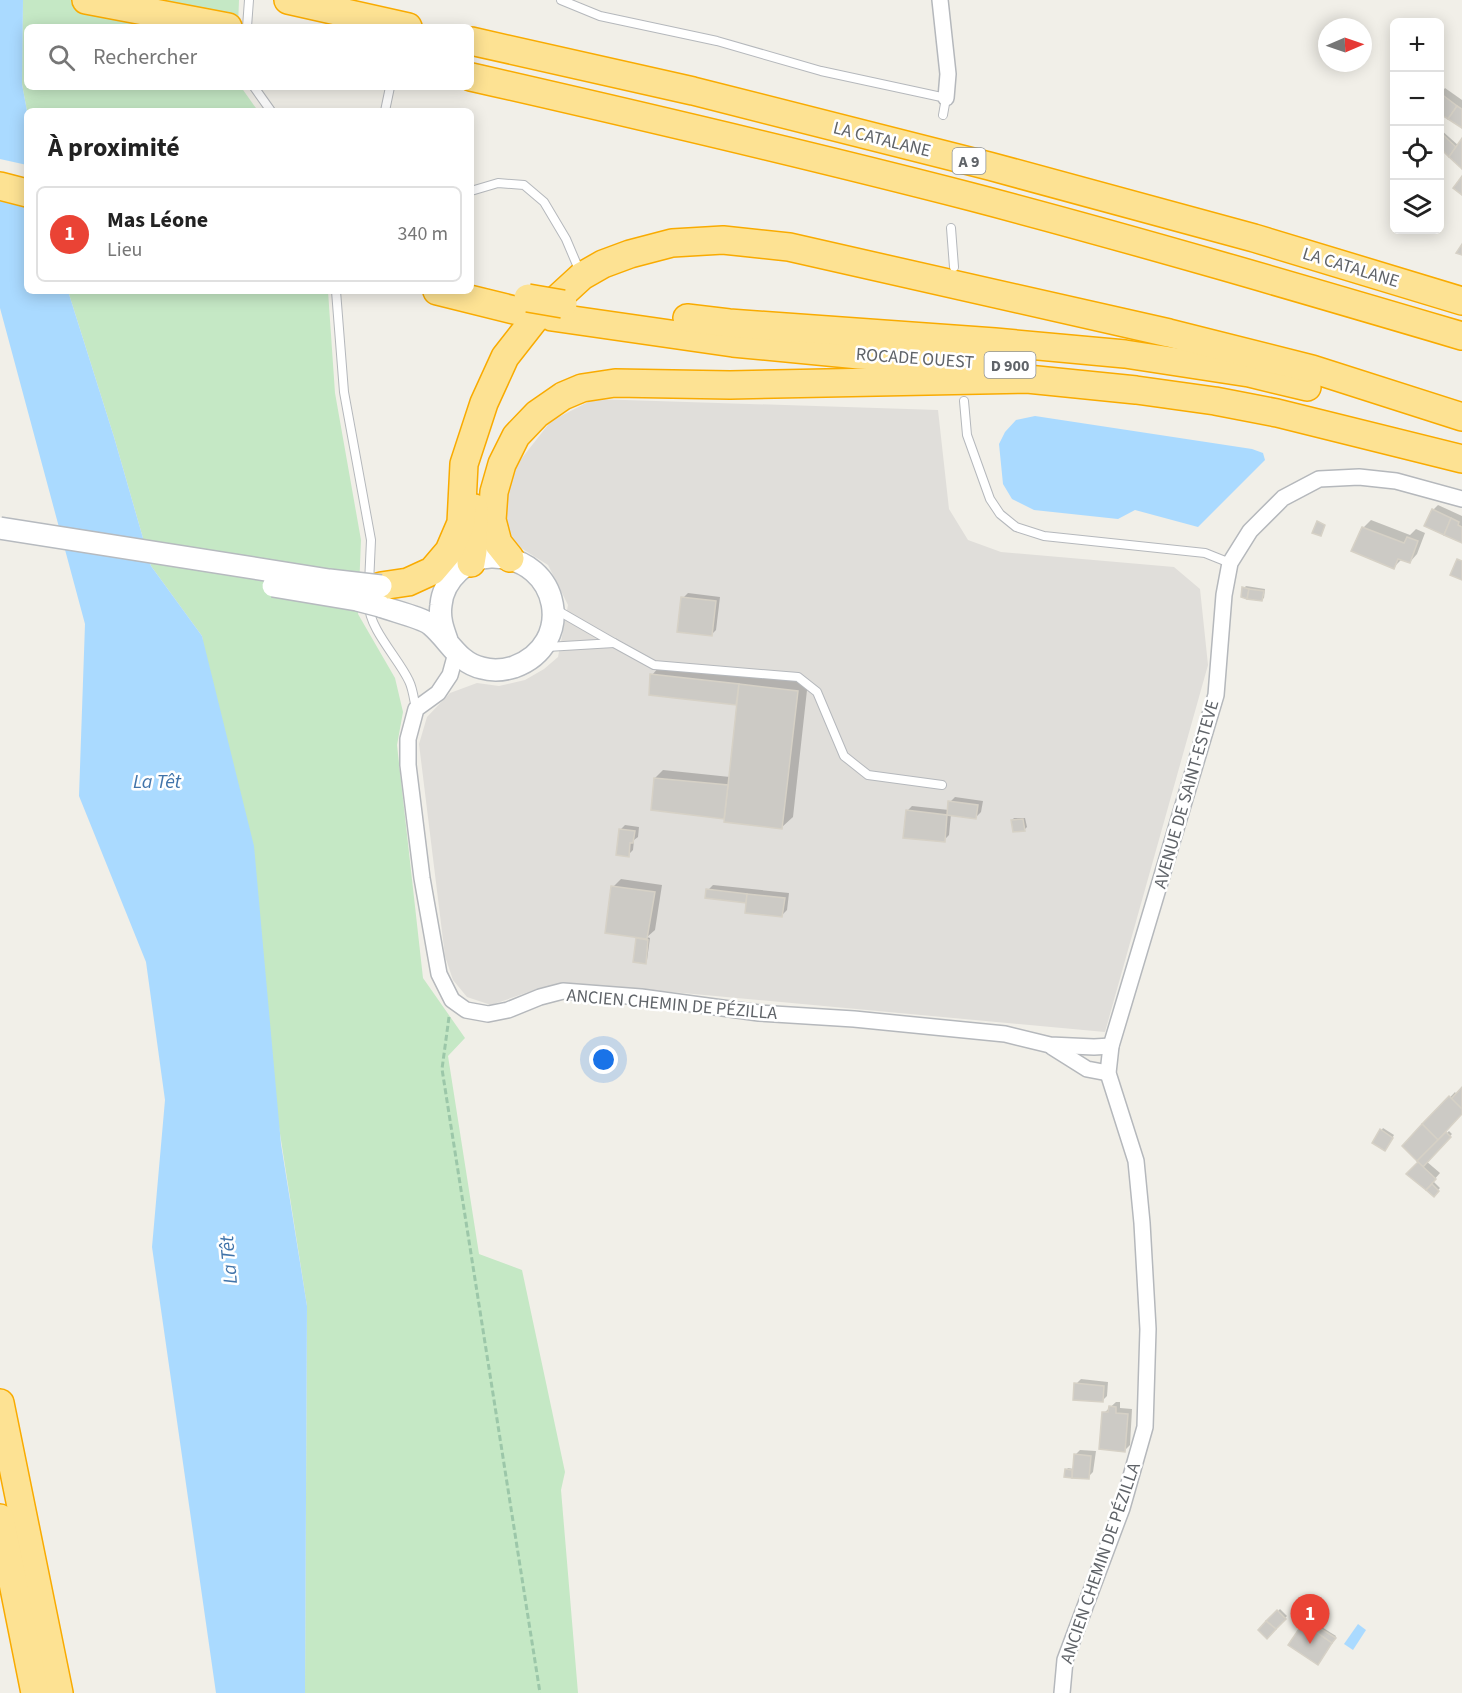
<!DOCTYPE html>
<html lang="fr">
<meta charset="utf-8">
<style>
body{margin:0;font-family:"Source Sans 3",sans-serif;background:#f6f6f6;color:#222}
.controls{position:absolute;right:18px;top:18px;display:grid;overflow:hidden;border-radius:9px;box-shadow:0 3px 15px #0003}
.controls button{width:54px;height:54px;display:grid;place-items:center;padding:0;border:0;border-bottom:2px solid #e0e0e0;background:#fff;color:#222;font:30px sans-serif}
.compass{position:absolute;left:1318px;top:18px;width:54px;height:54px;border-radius:50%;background:#fff;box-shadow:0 3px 15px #0003;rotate:88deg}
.you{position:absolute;left:604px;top:1060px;width:21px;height:21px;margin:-15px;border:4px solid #fff;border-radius:50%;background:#1a73e8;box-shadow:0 0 0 9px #1a73e833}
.badge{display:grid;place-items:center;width:39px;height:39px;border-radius:50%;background:#ea4335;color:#fff;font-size:20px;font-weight:700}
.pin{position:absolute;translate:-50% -50px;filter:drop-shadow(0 2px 3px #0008)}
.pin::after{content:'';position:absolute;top:32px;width:21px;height:18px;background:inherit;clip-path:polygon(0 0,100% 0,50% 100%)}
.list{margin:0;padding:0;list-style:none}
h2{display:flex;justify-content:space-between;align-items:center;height:78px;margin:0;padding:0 24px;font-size:26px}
h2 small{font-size:20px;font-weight:400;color:#767676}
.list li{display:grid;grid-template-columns:39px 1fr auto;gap:18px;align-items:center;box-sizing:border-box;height:96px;margin:0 12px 12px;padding:0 12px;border:2px solid #e0e0e0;border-radius:9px}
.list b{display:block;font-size:22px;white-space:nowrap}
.list p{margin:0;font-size:20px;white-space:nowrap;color:#767676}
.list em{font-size:20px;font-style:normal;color:#767676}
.icon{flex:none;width:33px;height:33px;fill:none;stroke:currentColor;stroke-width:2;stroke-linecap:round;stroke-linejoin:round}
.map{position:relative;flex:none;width:1462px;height:1693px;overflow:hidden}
.search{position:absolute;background:#fff;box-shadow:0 3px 15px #0003;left:24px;top:24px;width:450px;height:66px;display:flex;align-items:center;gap:15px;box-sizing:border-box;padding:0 21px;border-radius:9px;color:#767676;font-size:22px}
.panel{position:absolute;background:#fff;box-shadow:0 3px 15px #0003;left:24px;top:108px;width:450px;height:186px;border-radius:9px}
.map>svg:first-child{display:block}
.industrial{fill:#e0deda}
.green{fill:#c5e8c5}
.water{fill:#aadaff}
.pier{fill:#f1efe8}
.shadow{fill:#0003}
.building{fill:#cccac5;stroke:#d6d1c6;stroke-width:1.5}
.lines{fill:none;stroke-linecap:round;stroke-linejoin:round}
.lane-casing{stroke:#b5b8bc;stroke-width:10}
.street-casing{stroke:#b5b8bc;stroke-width:18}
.secondary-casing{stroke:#b6babf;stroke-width:24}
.highway-casing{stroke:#f9ab00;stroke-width:30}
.path{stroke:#9cc7a9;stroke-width:3;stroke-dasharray:6 3;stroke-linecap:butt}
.lane{stroke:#fff;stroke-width:8}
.street{stroke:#fff;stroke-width:15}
.secondary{stroke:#fff;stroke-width:21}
.highway{stroke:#fde293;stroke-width:27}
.secondary-bridge-casing{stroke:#b6babf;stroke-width:24;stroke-linecap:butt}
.highway-bridge-casing{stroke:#f9ab00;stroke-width:30;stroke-linecap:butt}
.secondary-bridge{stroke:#fff;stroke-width:21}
.highway-bridge{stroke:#fde293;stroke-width:27}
.labels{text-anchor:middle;stroke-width:5;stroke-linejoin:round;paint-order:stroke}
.shield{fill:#fff;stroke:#8f9295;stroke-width:1.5}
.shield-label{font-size:16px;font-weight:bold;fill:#5f6368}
.street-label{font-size:18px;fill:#5f6368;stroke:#fff}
.water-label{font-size:20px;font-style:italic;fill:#4174aa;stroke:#fff}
</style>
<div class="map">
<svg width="1462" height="1693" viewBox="0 0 1462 1693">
<rect width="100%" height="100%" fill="#f1efe8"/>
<polygon class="industrial" points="594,399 938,410 949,509 968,540 1001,552 1174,567 1200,589 1208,665 1105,1032 585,984 540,988 491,1005 467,997 453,980 445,956 419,744 427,717 450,693 477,683 499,686 525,680 544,669 558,657 568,605 548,565 521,548 504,532 501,503 518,463 551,421"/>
<g class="green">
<polygon points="23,0 239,0 238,27 27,27 27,87 241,87 258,111 27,111 22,84"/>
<polygon points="68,291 328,291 335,393 361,540 358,614 395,678 403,712 397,745 423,978 465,1038 448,1056 479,1254 522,1270 565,1472 561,1490 578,1693 305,1693 307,1306 202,636 151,566 114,437"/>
</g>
<g class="water">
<polygon points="0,0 23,0 22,84 27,111 27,291 68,291 114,437 151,566 202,636 254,846 281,1144 307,1306 305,1693 216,1693 152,1247 165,1100 146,962 79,796 85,624 0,308"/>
<polygon points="1035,416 1252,449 1263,453 1265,460 1198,527 1135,510 1118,519 1034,510 1012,499 1003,484 999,444 1005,432 1016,420"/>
<polygon points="1358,1624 1366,1630 1353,1650 1344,1644"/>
</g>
<polygon class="pier" points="0,159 27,165 27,203 0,197"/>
<g class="shadow">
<polygon points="1445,88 1462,100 1462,127 1440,112 1440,94"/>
<polygon points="1440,129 1459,146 1462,141 1462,167 1440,146"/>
<polygon points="1438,505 1462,516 1462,541 1433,510"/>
<polygon points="1371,520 1410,535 1416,529 1425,533 1417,554 1410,562 1402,559 1394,567 1363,528"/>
<polygon points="1246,586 1265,589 1264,598 1261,600 1244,588"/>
<polygon points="688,593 720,597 716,630 711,635 683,598"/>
<polygon points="659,667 748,677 751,674 808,681 793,817 782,827 726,817 652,809 655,778 663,770 730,777 738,701 736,703 652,675"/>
<polygon points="955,797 983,801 981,812 976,817 951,814 949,835 944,840 907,811 912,806 949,810 950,802"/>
<polygon points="1014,818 1025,818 1027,827 1025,829 1012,820"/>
<polygon points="625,825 639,827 638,837 634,840 633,850 628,855 620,830"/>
<polygon points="621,879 662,885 655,930 647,937 650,938 647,960 645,962 637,938 639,937 613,887"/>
<polygon points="713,885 789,893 787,910 782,915 748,902 707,897 708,890"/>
<polygon points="1462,1089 1462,1112 1431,1145 1433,1147 1449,1131 1452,1134 1426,1161 1440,1173 1433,1181 1440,1188 1433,1195 1408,1173 1420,1162 1404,1146 1455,1092 1457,1095"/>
<polygon points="1383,1128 1394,1135 1387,1147 1374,1142"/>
<polygon points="1081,1379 1108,1382 1107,1396 1102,1401 1076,1384"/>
<polygon points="1116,1402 1120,1402 1120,1408 1132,1409 1130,1445 1125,1450 1104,1413"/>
<polygon points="1080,1450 1096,1451 1093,1472 1088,1477 1066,1476 1066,1470 1068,1468 1074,1469 1075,1455"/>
<polygon points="1280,1609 1287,1616 1267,1636 1260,1630"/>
<polygon points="1309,1619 1336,1636 1322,1658 1317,1663 1304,1624"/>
</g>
<g class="building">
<polygon points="1440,93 1457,106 1448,119 1440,114"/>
<polygon points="1457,106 1462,109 1462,128 1448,119"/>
<polygon points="1440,132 1456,147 1449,157 1440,148"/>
<polygon points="1462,138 1462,169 1449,157"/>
<polygon points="1462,176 1462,195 1453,188"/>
<polygon points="1462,244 1462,255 1456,253"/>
<polygon points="1432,509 1451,518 1444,535 1424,526"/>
<polygon points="1451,518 1459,522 1458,525 1462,527 1462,543 1444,535"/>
<polygon points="1317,521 1325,525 1321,536 1312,533"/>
<polygon points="1362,527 1404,543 1407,537 1418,541 1410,563 1398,559 1394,569 1351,551"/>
<polygon points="1457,559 1462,561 1462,580 1450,575"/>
<polygon points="1242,587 1249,589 1247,599 1241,597"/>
<polygon points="1249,589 1264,591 1262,601 1247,599"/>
<polygon points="681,597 716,601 712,636 677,632"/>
<polygon points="650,674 739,684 736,705 649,695"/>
<polygon points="739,684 798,691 782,829 724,822"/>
<polygon points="654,778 728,785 724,819 651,810"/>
<polygon points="948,801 978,805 976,819 947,815"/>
<polygon points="906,810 947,815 945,842 903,838"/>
<polygon points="1023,819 1025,831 1013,832 1011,820"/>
<polygon points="619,829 635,831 633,843 630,843 629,857 616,855"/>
<polygon points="611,886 655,892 647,939 605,933"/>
<polygon points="706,889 747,894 746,903 705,898"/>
<polygon points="747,894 785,898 782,917 745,913"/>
<polygon points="636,938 648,940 646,964 633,962"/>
<polygon points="1462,1087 1462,1109 1451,1099"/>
<polygon points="1449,1096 1462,1109 1462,1114 1438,1140 1422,1124"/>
<polygon points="1422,1124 1438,1140 1417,1161 1402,1146"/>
<polygon points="1380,1129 1393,1138 1385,1151 1372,1143"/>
<polygon points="1446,1132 1451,1137 1423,1167 1417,1161"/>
<polygon points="1418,1162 1436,1179 1426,1190 1406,1174"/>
<polygon points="1432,1184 1439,1191 1434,1197 1426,1190"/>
<polygon points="1074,1383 1104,1386 1103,1402 1073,1400"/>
<polygon points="1109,1406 1116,1407 1116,1413 1128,1414 1125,1452 1099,1449 1102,1412 1108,1412"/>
<polygon points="1074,1454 1091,1456 1089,1479 1072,1478"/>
<polygon points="1065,1469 1072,1470 1072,1478 1064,1477"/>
<polygon points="1277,1610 1286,1619 1276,1629 1266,1621"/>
<polygon points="1266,1621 1276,1629 1267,1639 1258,1630"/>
<polygon points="1303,1623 1332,1643 1318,1665 1288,1645"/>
<polygon points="1321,1629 1336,1638 1332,1643 1318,1633"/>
</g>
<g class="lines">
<g class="lane-casing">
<g id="lane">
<polyline points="561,0 600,16 717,41 821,71 946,98 943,115"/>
<polyline points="247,27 249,0"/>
<polyline points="254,87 271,111"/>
<polyline points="385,111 390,87"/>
<polyline points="471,191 498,183 524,185 544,202 566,239 580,272"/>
<polyline points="951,228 954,267"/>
<polyline points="336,291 344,392 371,540 369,584"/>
<polyline points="964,401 967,435 990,499 1000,514 1016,527 1044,536 1205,553 1230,563"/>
<path d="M369,605C369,629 399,659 409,681C413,689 414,700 416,709"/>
<polyline points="614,643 654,665 798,677 817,692 844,756 868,775 942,785"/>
<polyline points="547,647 614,643 555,609"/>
</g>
</g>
<g class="street-casing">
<g id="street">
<polyline points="940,0 948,74 946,98"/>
<polyline points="456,653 450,675 438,693 416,709 408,739 408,765 422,878 439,974 452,1000 466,1010 488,1014 508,1010 540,997 563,991 641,997 759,1013 854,1019 1005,1034 1050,1045 1094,1047 1111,1046"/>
<polyline points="1052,1047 1087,1069 1108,1073"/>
<polyline points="1062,1693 1065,1660 1122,1508 1145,1427 1148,1329 1142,1223 1136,1161 1108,1073 1111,1046 1216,695 1224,595 1230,563 1250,531 1283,498 1319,479 1359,477 1396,481 1462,499"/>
</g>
</g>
<g class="secondary-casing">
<path id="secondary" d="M380,606C393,611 423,618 431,625C449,640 458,663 482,668C492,671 504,670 514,667C576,645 561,558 493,557C468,556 443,580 441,605C439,618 443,629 447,640"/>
</g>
<g class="highway-casing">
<g id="highway">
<polyline points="86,0 228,27"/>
<polyline points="288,0 408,27"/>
<polyline points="471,41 693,91 989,166 1254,238 1462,301"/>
<path d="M471,77C638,115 805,154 972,197C1136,240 1299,288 1462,336"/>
<polyline points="0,186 27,193"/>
<polyline points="437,291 518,311"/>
<polyline points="552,317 733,343 859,355 992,363"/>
<polyline points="687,318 729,323 995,342 1125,354 1249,373 1307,387"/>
<polyline points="510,558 498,543 492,520 494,492 502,464 516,436 537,414 563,396 582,388 615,383 730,385 1027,379 1136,390 1215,401 1277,413 1462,459"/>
<polyline points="471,563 473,551 474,508"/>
<polyline points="381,586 408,582 432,571 449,551 461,523 464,464 484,403 505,357 534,320 582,276 603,264 630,254 672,243 723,240 789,247 1169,333 1312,369 1462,417"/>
<polyline points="0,1403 59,1693"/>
<polyline points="0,1518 35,1693"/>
</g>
</g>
<polyline class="path" points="449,1017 442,1069 540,1693"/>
<use href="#lane" class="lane"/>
<use href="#street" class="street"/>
<use href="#secondary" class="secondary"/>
<use href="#highway" class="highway"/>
<g class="secondary-bridge-casing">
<g id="secondary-bridge">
<polyline points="0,528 329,580 381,586"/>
<polyline points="273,586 357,600 380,606"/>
</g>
</g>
<g class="highway-bridge-casing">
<polyline id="highway-bridge" points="528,298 563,304"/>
</g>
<use href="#secondary-bridge" class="secondary-bridge"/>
<use href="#highway-bridge" class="highway-bridge"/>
</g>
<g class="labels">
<g class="shield">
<rect x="952.5" y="148" width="33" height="26" rx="4.5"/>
<rect x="984.5" y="352" width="51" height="26" rx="4.5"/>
</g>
<g class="shield-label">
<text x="969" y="167">A 9</text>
<text x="1010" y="371">D 900</text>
</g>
<g class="street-label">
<text transform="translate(882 139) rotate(14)" y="6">LA CATALANE</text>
<text transform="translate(1351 267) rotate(17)" y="6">LA CATALANE</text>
<text transform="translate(915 358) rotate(4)" y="6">ROCADE OUEST</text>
<text transform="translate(1186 794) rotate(-74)" y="6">AVENUE DE SAINT-ESTEVE</text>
<text transform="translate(672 1004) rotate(5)" y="6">ANCIEN CHEMIN DE PÉZILLA</text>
<text transform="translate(1100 1563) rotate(-71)" y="6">ANCIEN CHEMIN DE PÉZILLA</text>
</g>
<g class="water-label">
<text x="157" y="788">La Têt</text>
<text transform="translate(228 1260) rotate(-95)" y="7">La Têt</text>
</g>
</g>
</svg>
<div class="controls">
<button>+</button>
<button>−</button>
<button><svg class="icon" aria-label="locate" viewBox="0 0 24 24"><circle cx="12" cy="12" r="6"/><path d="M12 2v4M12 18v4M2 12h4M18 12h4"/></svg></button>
<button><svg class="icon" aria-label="layers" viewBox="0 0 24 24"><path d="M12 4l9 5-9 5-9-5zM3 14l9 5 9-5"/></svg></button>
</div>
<svg class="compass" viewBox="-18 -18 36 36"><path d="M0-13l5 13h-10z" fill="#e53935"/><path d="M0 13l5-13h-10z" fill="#767676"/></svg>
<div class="you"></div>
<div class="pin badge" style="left:1310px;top:1644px">1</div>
<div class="search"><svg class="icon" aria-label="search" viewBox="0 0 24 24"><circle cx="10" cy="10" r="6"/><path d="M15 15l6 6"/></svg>Rechercher</div>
<section class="panel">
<h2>À proximité<small></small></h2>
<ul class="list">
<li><span class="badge">1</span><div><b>Mas Léone</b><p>Lieu</p></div><em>340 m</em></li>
</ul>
</section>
</div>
